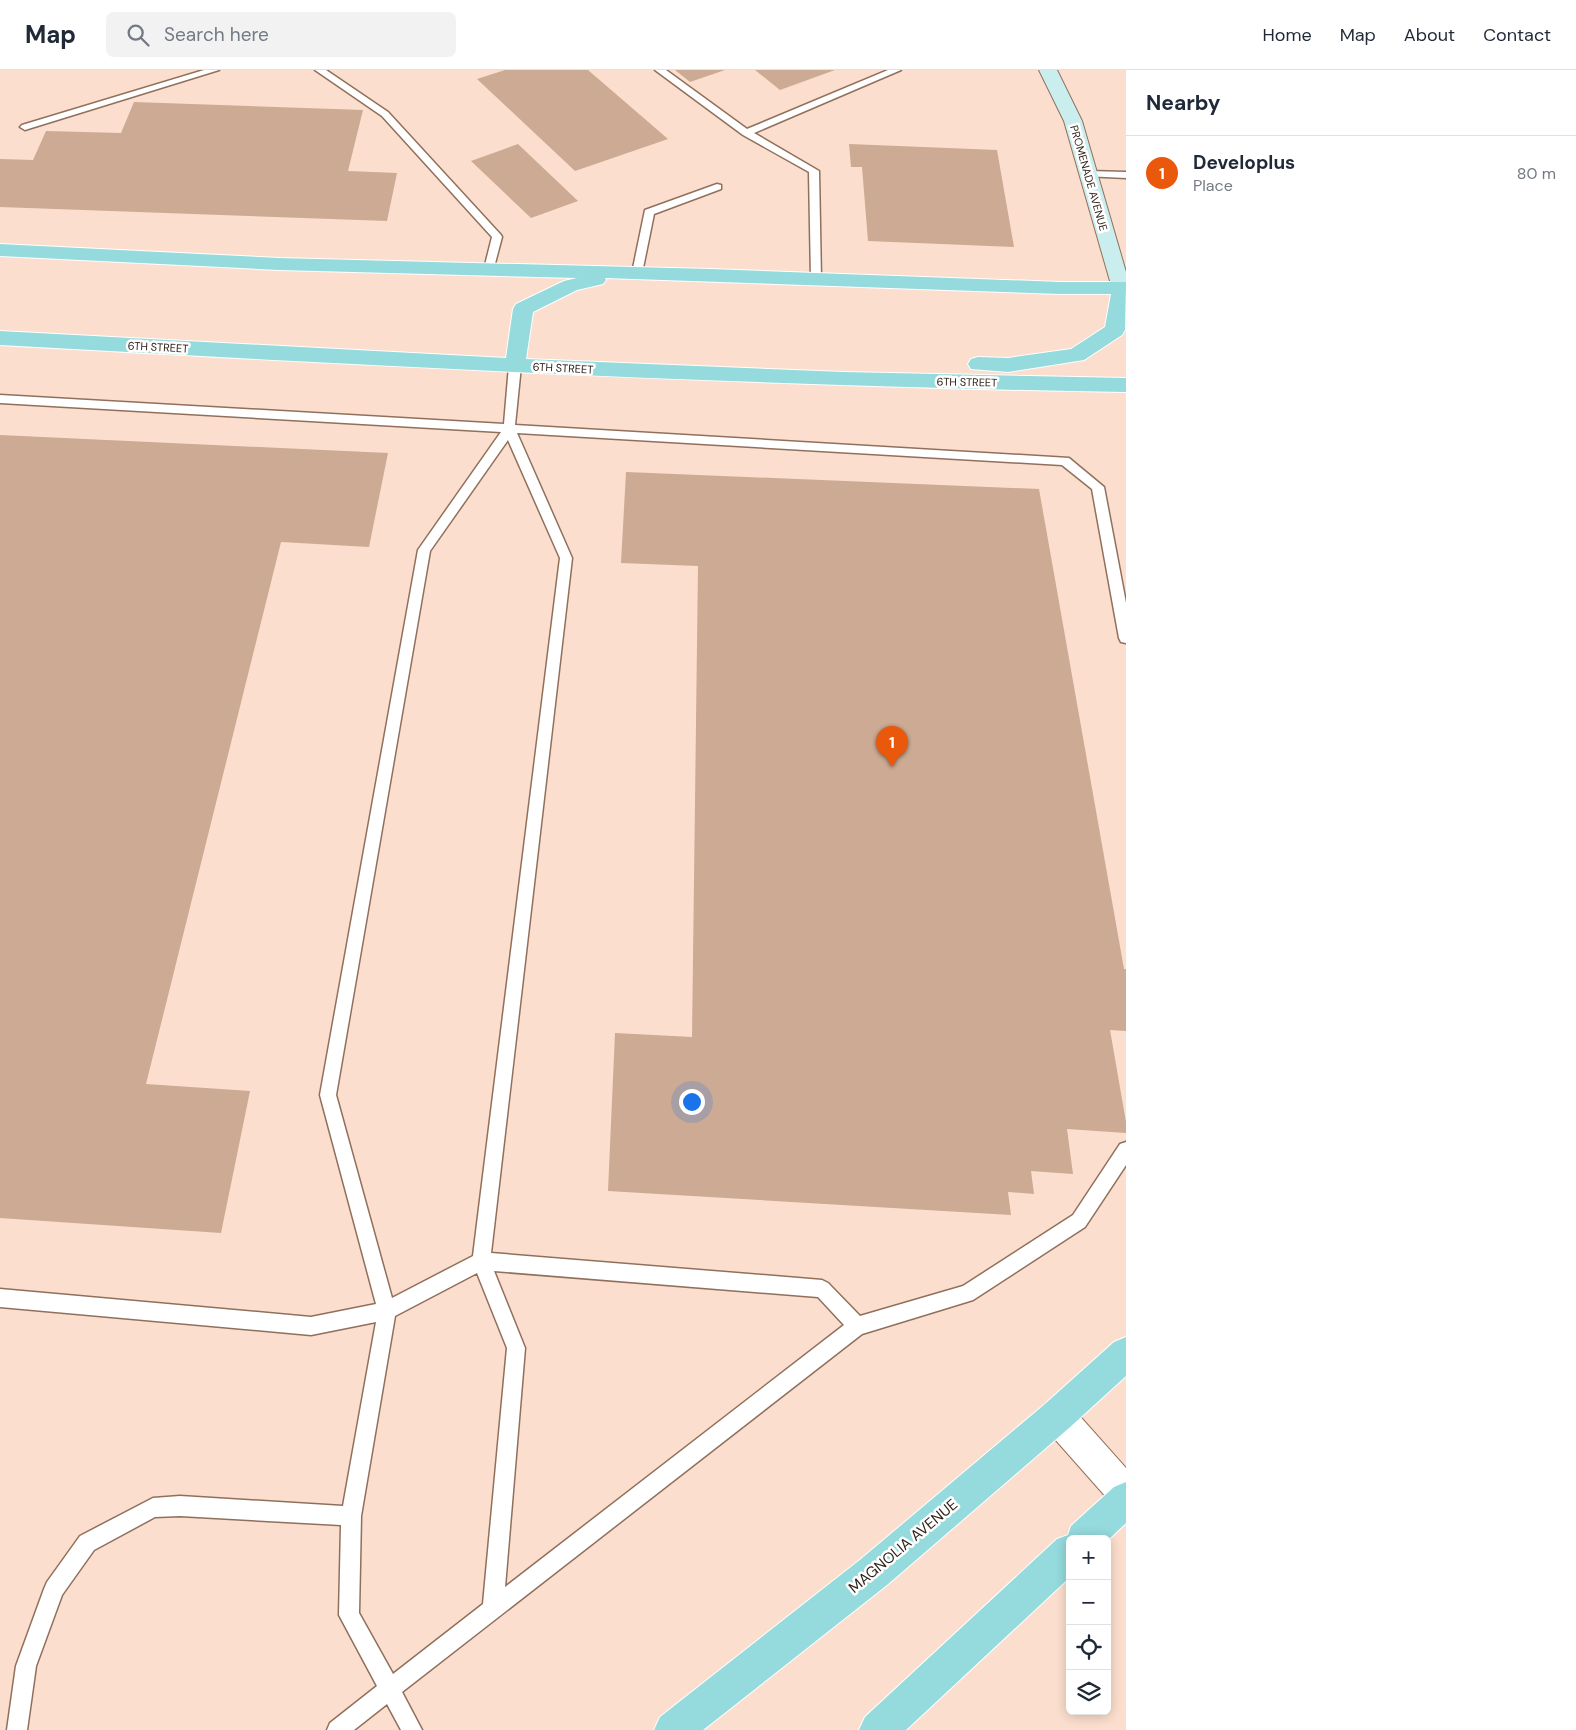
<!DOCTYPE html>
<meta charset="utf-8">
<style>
body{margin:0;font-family:"DM Sans",sans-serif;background:#f2f2f3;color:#1f2937}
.controls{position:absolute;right:15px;bottom:15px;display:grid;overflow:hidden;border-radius:8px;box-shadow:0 2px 12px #0003}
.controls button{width:45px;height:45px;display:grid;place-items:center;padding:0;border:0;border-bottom:1px solid #e0e1e3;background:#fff;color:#1f2937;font:25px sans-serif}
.you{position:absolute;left:691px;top:1031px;width:18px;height:18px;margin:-12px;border:4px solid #fff;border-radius:50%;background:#1a73e8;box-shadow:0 0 0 8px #1a73e833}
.badge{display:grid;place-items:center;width:32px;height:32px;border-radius:50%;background:#ea580c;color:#fff;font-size:16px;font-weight:700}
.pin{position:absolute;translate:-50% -41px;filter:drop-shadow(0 1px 2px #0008)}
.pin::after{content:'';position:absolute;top:26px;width:18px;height:15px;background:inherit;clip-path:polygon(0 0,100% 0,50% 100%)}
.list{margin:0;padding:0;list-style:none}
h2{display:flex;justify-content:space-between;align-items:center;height:65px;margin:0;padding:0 20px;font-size:21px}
h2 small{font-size:16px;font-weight:400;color:#747a83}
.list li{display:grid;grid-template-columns:32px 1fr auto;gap:15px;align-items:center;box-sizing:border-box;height:75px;padding:0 20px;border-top:1px solid #e0e1e3}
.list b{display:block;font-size:19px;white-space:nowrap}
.list p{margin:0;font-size:16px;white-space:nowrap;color:#747a83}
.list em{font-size:16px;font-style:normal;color:#747a83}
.icon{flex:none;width:28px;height:28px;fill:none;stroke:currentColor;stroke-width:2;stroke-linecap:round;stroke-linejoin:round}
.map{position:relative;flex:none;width:1126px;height:1660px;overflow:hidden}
header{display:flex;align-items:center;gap:30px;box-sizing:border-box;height:70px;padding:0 25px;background:#fff;border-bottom:1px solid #e0e1e3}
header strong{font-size:24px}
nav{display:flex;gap:28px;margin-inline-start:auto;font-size:18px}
.search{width:350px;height:45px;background:#f2f2f3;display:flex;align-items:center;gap:12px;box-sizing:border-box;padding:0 18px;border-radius:8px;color:#747a83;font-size:19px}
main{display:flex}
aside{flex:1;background:#fff}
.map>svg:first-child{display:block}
.building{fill:#ccaa94}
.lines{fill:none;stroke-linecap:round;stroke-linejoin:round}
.service-casing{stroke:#90705c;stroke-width:3}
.minor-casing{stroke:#90705c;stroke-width:2}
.secondary-casing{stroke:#90705c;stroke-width:2}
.primary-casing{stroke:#fff;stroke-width:2}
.service{fill:#fff;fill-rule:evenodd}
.minor{fill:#fff;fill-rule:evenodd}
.secondary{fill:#caedee;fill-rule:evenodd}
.primary{fill:#95dadd;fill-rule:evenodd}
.labels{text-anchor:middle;stroke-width:5;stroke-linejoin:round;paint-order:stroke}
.far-street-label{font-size:11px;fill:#2f2219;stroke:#fff}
.near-street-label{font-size:15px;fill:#2f2219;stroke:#fff}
</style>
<header>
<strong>Map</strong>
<div class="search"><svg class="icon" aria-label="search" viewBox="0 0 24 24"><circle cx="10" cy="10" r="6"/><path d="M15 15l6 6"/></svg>Search here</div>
<nav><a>Home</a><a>Map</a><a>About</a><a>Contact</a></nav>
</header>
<main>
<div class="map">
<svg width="1126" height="1660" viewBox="0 0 1126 1660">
<rect width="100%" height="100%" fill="#fbdecd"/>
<g class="building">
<polygon points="505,0 588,0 668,69 575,101 477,9"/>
<polygon points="675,0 725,0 690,12"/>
<polygon points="755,0 835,0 780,20"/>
<polygon points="134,32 363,40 348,101 397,103 387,151 0,137 0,89 33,90 46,61 121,63"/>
<polygon points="518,74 578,131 531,148 471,91"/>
<polygon points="849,74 997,80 1014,177 868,171 862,97 851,97"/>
<polygon points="0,365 388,383 369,477 281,472 146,1014 250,1021 221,1163 0,1148"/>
<polygon points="626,402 1039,419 1124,899 1126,899 1126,961 1110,960 1126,1052 1126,1063 1067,1059 1073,1104 1031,1101 1034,1124 1008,1122 1011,1145 608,1121 615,963 692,967 698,496 621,493"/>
</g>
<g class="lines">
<g class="service-casing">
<g id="service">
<polygon points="204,0 219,0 28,59 25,60 20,57 22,55"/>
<polygon points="315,0 326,0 388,42 501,165 502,167 493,201 485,201 484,199 492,167 382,46"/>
<polygon points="655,0 666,0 747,59 888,0 901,0 754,63 819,101 821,209 820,211 812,211 811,209 809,102 743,65"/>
<polygon points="1088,101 1126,102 1126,108 1084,106 1084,102"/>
<polygon points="717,114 721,115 721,119 654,144 642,203 637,206 633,205 632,203 645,140"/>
<path d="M515,292L521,296L515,355L1069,388L1104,417L1126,533V573L1121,572L1119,568L1092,419L1062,395L517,363L572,488L491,1183L822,1210L828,1213L860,1246L963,1216L1073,1145L1120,1074L1126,1072V1095L1085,1157L973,1230L862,1264L402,1622L422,1660H401L387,1634L354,1660H327L330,1653L377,1616L339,1545L341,1455L180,1446L155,1447L94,1480L62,1525L36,1596L27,1660H7L16,1596L44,1519L47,1512L80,1466L153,1428L180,1426L343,1436L376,1252L311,1265L0,1237V1219L311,1247L376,1234L320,1025L418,480L501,362L0,333V325L504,354L509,296ZM508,370L560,488L473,1186L392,1228L336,1025L430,481ZM494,1201L818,1227L844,1255L505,1517L525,1278ZM477,1203L507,1278L483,1534L393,1604L359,1543L361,1446L395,1246Z"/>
</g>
</g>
<g class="minor-casing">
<polygon id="minor" points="1057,1329 1069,1334 1126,1398 1126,1441 1114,1436 1045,1358 1040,1346 1045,1334"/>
</g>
<g class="secondary-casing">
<polygon id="secondary" points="1039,0 1057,0 1082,51 1126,202 1126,223 1115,222 1112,218 1064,51"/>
</g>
<g class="primary-casing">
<g id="primary">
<path d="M0,174L279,188L711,199L1060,212H1126L1125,260L1122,265L1084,290L1008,302L971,299L968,294L971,289L978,287L1008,288L1071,279L1105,257L1111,224H1060L605,208L606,210L603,214L577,220L533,242L526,289L844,302L1126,308V322C750,316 375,296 0,275V261L506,288L513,239L516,234L564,211L577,208L279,200L0,186Z"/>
<polygon points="1126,1267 1126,1306 1069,1358 887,1515 703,1660 654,1660 660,1647 861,1489 1045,1334 1114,1272"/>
<polygon points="1126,1412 1126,1453 1107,1471 1107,1469 1070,1469 1070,1507 906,1660 859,1660 865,1647 1057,1469 1068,1465 1071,1456 1114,1417"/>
</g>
</g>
<use href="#service" class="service"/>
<use href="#minor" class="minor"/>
<use href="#secondary" class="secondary"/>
<use href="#primary" class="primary"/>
</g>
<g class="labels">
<g class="far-street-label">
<text transform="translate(1089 108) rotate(74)" y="4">PROMENADE AVENUE</text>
<text transform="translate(158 277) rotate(3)" y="4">6TH STREET</text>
<text transform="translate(563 298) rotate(3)" y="4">6TH STREET</text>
<text transform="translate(967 312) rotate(1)" y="4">6TH STREET</text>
</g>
<g class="near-street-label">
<text transform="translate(903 1476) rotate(-40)" y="5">MAGNOLIA AVENUE</text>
</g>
</g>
</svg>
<div class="controls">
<button>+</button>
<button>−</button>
<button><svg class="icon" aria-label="locate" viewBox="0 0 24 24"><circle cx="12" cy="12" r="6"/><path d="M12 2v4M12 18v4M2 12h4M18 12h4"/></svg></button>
<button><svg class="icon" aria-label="layers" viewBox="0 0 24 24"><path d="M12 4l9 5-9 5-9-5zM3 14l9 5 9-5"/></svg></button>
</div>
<div class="you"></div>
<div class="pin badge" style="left:892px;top:697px">1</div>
</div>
<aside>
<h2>Nearby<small></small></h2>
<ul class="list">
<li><span class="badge">1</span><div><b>Developlus</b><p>Place</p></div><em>80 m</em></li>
</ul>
</aside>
</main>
